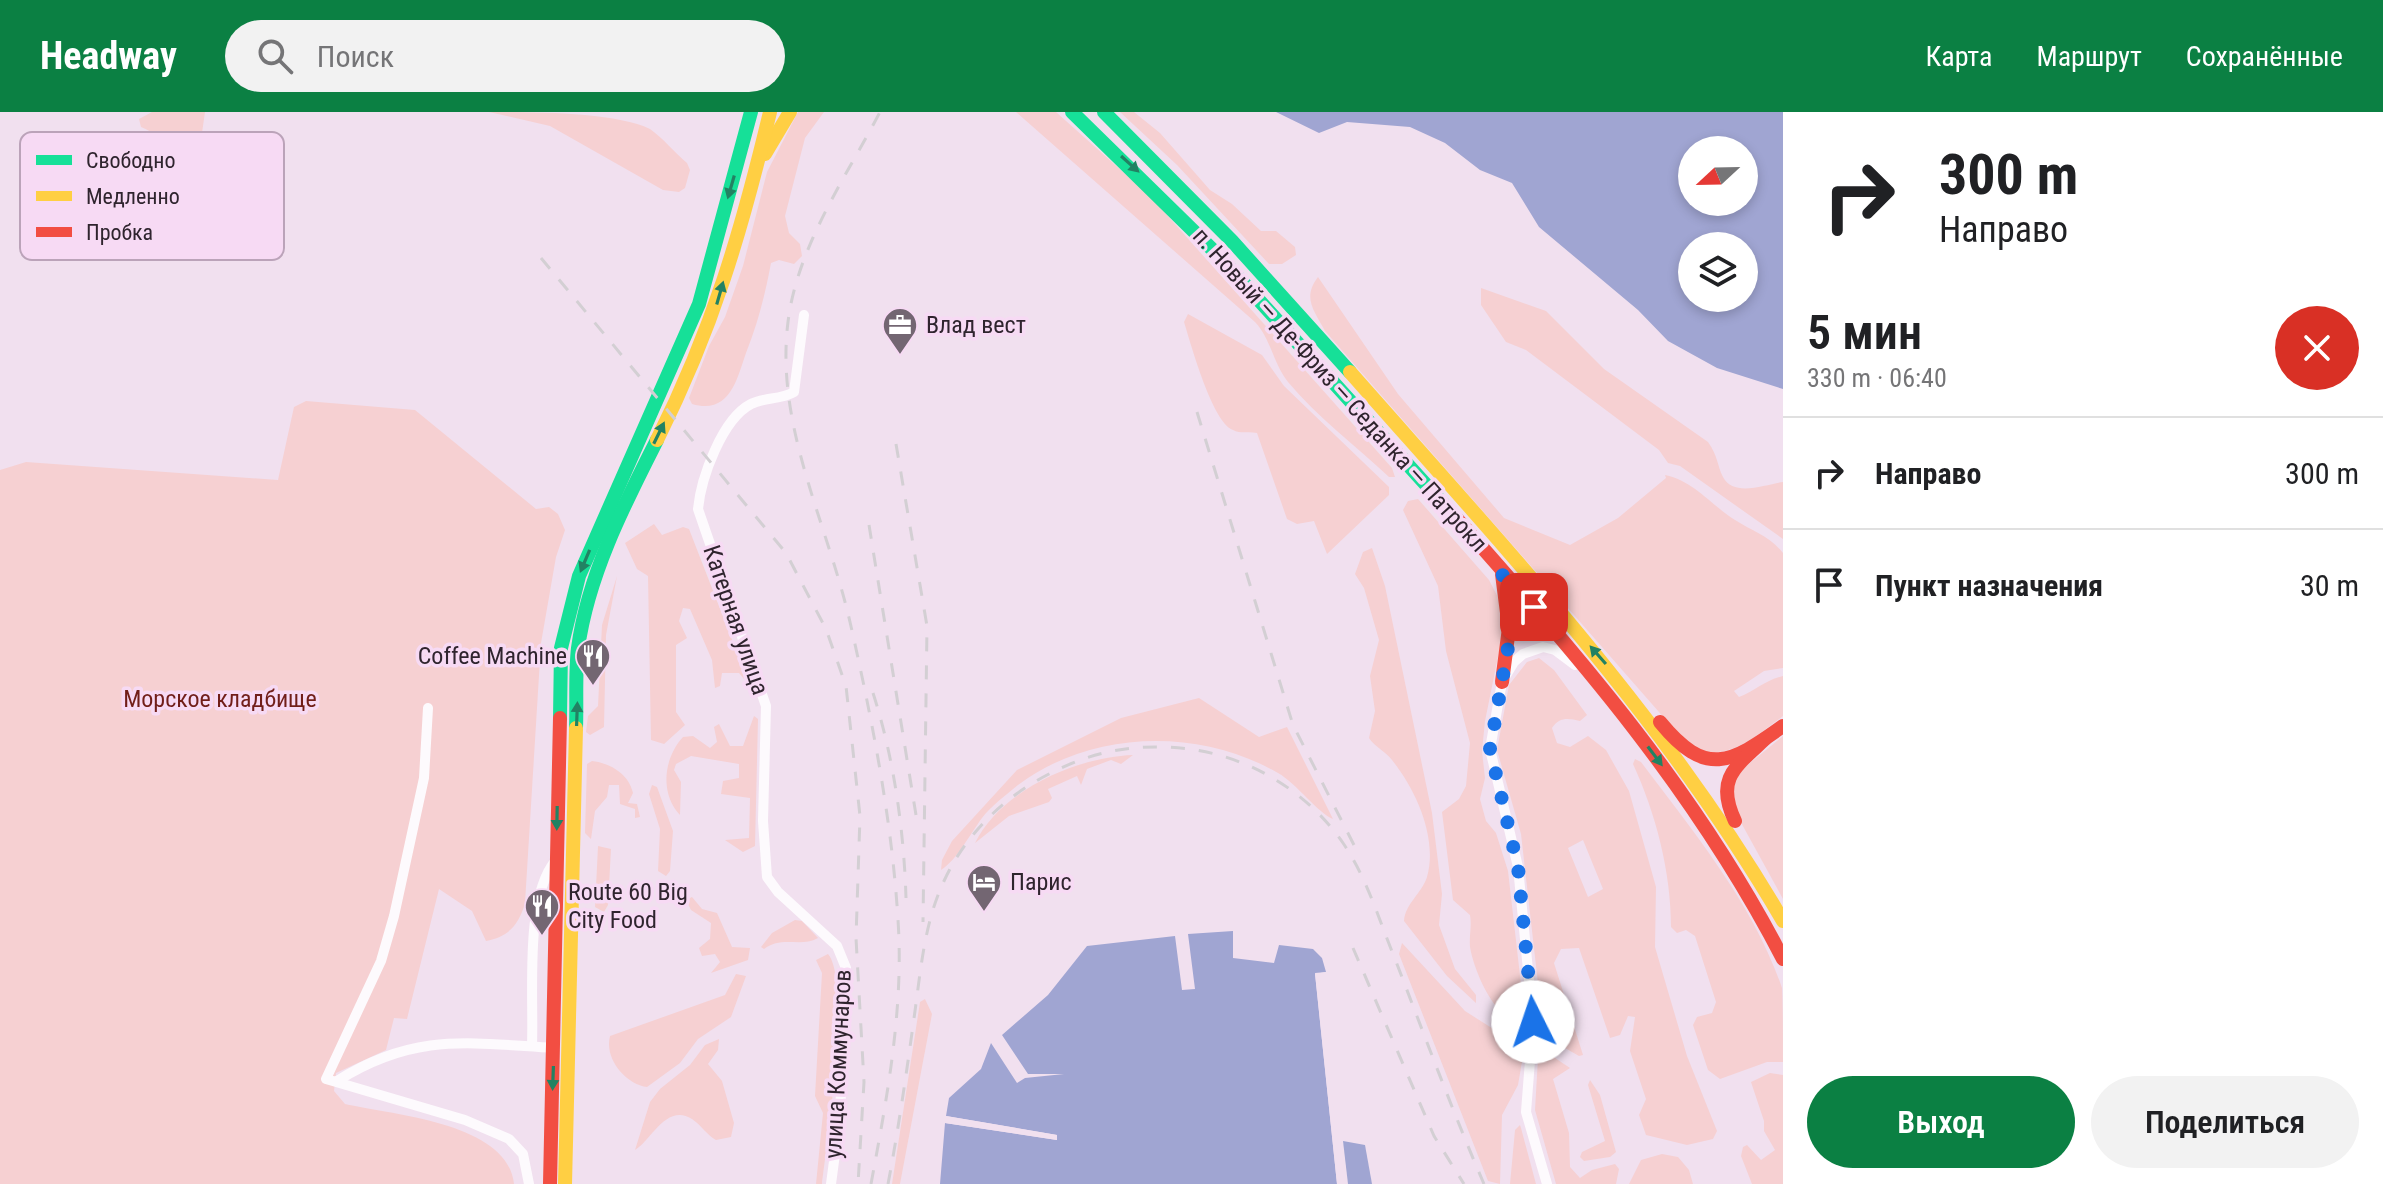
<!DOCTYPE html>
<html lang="ru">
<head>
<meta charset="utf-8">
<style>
	body { margin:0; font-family:"Roboto Condensed",sans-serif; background:#f2f2f2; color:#202124; height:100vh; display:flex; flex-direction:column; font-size:30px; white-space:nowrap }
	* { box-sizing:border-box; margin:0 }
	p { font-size:26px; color:#757577 }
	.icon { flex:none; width:44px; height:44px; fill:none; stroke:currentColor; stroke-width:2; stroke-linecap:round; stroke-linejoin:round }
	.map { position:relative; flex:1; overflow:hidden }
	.sheet { display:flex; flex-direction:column; background:#fff; width:600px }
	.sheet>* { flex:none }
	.top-card { background:#fff; color:#202124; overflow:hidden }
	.needle { width:52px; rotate:248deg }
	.controls { position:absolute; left:1678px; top:24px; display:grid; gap:16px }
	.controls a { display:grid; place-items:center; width:80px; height:80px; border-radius:50%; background:#fff; box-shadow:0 4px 12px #0003; font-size:40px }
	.pin { position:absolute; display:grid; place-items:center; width:68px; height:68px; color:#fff; margin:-34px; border-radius:16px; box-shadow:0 4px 12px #0006 }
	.me { position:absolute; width:88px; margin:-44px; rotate:356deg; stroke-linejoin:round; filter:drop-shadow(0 0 6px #0008) }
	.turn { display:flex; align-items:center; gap:28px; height:168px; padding:0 24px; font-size:36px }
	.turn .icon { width:104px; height:104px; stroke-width:2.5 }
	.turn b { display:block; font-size:56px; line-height:68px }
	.round { display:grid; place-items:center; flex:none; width:84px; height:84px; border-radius:42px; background:#f2f2f2 }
	.head { display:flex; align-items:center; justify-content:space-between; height:136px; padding:0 24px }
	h1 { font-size:48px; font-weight:600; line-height:60px }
	.button { display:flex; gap:16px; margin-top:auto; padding:16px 24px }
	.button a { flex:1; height:92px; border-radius:48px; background:#0b8043; color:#fff; font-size:32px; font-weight:600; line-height:92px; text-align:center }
	.button a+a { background:#f2f2f2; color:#202124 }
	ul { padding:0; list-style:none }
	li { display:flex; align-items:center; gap:24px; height:112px; padding:0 24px; border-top:2px solid #e0e0e0 }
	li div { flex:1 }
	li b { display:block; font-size:30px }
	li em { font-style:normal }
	header { display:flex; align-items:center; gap:48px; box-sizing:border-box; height:112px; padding:0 40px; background:#0b8043; color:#fff }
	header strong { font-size:38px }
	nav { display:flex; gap:44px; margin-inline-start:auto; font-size:28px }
	.search { width:560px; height:72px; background:#f2f2f2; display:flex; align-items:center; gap:20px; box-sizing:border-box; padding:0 28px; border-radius:44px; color:#757577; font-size:30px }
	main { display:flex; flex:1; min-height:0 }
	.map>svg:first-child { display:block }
	.green { fill:#f6d0d2; fill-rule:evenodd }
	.water { fill:#a0a5d2; fill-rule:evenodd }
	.pier { fill:#f1e0ef }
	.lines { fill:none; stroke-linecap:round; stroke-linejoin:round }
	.street { stroke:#fdfafd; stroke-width:10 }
	.fast { stroke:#16e098; stroke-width:14 }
	.slow { stroke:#ffcf43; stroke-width:14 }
	.jam { stroke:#f24e42; stroke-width:14 }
	.rail { stroke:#d3cfd3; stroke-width:3; stroke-dasharray:14 14; stroke-linecap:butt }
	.oneway { fill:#228263 }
	.route { stroke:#1a73e8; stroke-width:14; stroke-dasharray:0 25.2 }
	.labels { text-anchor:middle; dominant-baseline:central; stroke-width:7; stroke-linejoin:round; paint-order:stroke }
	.poi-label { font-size:24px; fill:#2f242e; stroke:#f7daf4; text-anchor:start }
	.street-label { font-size:24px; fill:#2f242e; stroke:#f7daf4 }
	.park-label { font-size:24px; fill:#711e19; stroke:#f7daf4 }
	.key { fill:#f7daf4; stroke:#bba3b9; stroke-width:2 }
	.key-label { font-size:22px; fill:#2f242e }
</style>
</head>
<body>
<header>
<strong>Headway</strong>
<div class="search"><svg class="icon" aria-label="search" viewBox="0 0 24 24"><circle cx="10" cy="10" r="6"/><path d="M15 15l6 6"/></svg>Поиск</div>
<nav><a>Карта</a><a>Маршрут</a><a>Сохранённые</a></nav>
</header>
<main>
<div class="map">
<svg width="1783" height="1072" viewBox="0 0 1783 1072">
	<rect width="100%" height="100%" fill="#f1e0ef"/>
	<g class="green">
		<path d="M152,0h53l-3,21c-17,20 -41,3 -61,-6l-2,-8z"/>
		<path d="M489,0c42,0 127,0 161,17 13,9 25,24 37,34l3,7 -5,18 -6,4 -16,-2 -113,-64z"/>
		<path d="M798,0h26l-19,26 -20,78 4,17 11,11 2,12 -8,8 -15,-4 -8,3c-6,32 -13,60 -25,90 -9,26 -16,62 -54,51l-3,-6 20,-52 16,-29 18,-51 24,-94z"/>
		<path d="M1016,0h40l95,85 241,271 3,9h-6c-33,-31 -72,-60 -101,-95 -15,-19 -17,-43 -33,-60z"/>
		<path d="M1120,0h14l26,21 50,57 22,14 29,27h15l19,16 1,8 -14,9h-13l-92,-99z"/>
		<path d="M1318,165l80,117 106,124 66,27 48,-27 48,-40 -1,-3c29,6 46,30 70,45 17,11 35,16 48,33v115l-19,3 -30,20 5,6c18,-7 24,-16 44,-21v40c-28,21 -61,51 -96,28l-362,-413c-11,-21 -23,-33 -7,-54z"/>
		<path d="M1481,176l65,23 58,58 104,73c10,14 9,23 15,35 11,21 43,7 60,5v57l-103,-73 -12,-3 -9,-13 -133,-100 -20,-8 -25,-37z"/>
		<path d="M1188,202l74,41 22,31 105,101v8l-62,59 -13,-33 -17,3 -10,-5 -30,-86c-8,-2 -17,1 -24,-3 -21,-8 -42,-86 -49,-108z"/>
		<path d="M306,289l109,9 121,99 13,-2 9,7 7,16 -9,27 -15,86 -16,260c-6,22 -17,34 -39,38l-14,-30 -33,-22 -32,130 -13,-1 -8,32 -50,23 -2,18 11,13c49,11 163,19 169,80h-514v-714l26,-8 252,18 16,-73z"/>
		<path d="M1418,387l71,81 13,25 1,27 -18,89 -3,30 3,27 -5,21 6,22 10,12 12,38 17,148 -5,5c-26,-6 -46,-53 -50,-77 -1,-11 2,-21 0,-32l-17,-15 -11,-88 17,-13 7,-13 4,-43 -24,-92 -8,-65 -35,-76 5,-9z"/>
		<path d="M654,412l8,11 21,-8 6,2 61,157 -11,-13h-17l-2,13 -5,2 -3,-28 -22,-51 -7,-1 -4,13 8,17 -11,7v67l9,13 -21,19 -13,-4 -3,-164 -11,-7 -12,-26z"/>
		<path d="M1372,436l13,38 47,227 10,81 -3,31 16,44 21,26v8l-29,-27 -43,-55c1,-17 18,-28 23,-44 11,-39 -11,-87 -35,-117 -7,-9 -17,-13 -23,-22l6,-27 -5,-35 9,-36 -15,-52 -9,-14 8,-22z"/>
		<path d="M617,464l-11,59 -2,92 -14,8 -4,-3 2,-16 10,-10 4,-81z"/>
		<path d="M1539,546l15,12 33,45 -7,6c-12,-3 -21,-4 -28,7l5,15 13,4 18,-11 18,14 23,41 27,96 -1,60 32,109 30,75 -4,8 -26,6 -41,-10 -7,-20 7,-16 -16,-48 5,-34 -7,-1 -8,19 -10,3 -31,-90 -18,1 -7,14 29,92 -4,1 -35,-20 -23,-202 -24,-84 12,-65 18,-23zM1583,728l20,49 -15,8 -20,-49z"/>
		<path d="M1199,586l60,39 28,-10 46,92c-14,-5 -37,-36 -55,-46 -79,-46 -187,-43 -260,12 -12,10 -27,21 -36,33 -12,16 -25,42 -41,52l1,-10 10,-19 65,-71 104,-52z"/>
		<path d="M754,604l4,3 -3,127 -12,6 -18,-12 24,-2 1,-40 -29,-4 2,-13 16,-3v-14l-48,-8 -15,8 -2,6 7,12 -1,33c-20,-21 -17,-56 3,-78l10,-1 17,12 7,-6 -3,-15 5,-3 11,22h13z"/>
		<path d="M1783,624v163l-50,-91 -3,-23 9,-13z"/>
		<path d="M1133,643l-12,9 -10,-4 -24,9 -6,16 -4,-9 -29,13 4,9 -3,4 -40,14 -34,27c26,-53 102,-86 158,-88z"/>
		<path d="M1635,647l6,3c52,69 113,143 141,226 1,20 1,52 1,74h-16l-47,17 -12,-9 -15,-45 4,-8 15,-4 4,-11 -21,-66 -9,-6 -9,3 -6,-6c0,-55 -15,-113 -38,-163z"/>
		<path d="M592,649c18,2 37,13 41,32l-5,10 9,1 3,13 -5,1v-9l-15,-5 -1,-19h-10l-2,12 -12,14 -4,28 -6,-6 2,-69z"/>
		<path d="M652,673l5,2 16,44 -3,40 -4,5 -8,-5 2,-42 -11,-35z"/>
		<path d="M598,734l13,3 -3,56 -4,7 -9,-5z"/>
		<path d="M692,785l10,12 15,4 15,34 18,1 -2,12 -37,13 9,-11 -5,-8 -13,2 -3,-8 11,-9 1,-16 -20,-13 -5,-10z"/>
		<path d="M795,808l7,1 16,17c-18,10 -36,-3 -54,11l-3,-2 11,-14z"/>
		<path d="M1402,831l63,68 55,35 3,10 -5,29 -16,30 -2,69 -12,-3 -89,-227z"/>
		<path d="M828,842c23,27 -1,189 -6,230h-6l7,-71 -8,-17 7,-123 -6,-13z"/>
		<path d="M736,862l10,2 -15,41 -33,22 -18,24 -33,24c-21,-3 -43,-28 -37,-51l115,-41z"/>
		<path d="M925,887l7,15 -32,170h-8l28,-182z"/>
		<path d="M719,927l-1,11 -10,14 14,17 12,42 -3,14 -15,3c-9,-5 -15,-15 -24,-21 -26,-16 -41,22 -57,31l15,-48 10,-13 30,-24 15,-20z"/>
		<path d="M1546,940l24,16 -17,11 16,54 1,34 10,11 12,-8 23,-6 4,5 -3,15h-60l-21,-74 3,-52z"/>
		<path d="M1770,961l13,2v109h-31l-11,-28 2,-9 4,-2 14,15 14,-10 -11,-19v-10l-13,-39z"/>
		<path d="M1590,968l10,15 16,57 -6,5 -26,4 -4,-4 2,-5 23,-11 -17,-56z"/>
		<path d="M1520,1013l1,3 15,56h-26l5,-54z"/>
		<path d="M1662,1042l16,3 11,13 4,14h-64l12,-24z"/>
	</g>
	<g class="water">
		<path d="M1276,0h507v277l-66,-21 -49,-27 -30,-31 -99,-83 -27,-44 -32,-13 -35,-27 -35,-16 -63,-5 -28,11zM1692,38h52v52h-52zM1692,134h52v52h-52z"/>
		<path d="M1233,819v27l41,5 5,-18 34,4 9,9 4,14 -11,2 22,210h-397l5,-61 112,17v-5l-111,-19 3,-18 32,-29 10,-26 26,40 8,-5 39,-4h-36l-26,-39 46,-40 39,-49 88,-10 7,54 13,-1 -7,-55z"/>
		<path d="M1343,1029l22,4 7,39h-24z"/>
	</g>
	<g class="pier">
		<path d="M1326,860v4l-6,1 21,207h-4l-22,-211z"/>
		<path d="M946,1004l111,19v5l-112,-17z"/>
	</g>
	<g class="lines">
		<g class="street">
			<path d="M804,203l-10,77c-13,8 -30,5 -43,12 -29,15 -50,74 -53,105l68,197 -3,115 4,56 11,15 59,54 9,22 -6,148 -9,68"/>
			<path d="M428,596l-4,70 -30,138 -13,45 -55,118 139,41 44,19 14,15 6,30"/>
			<path d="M532,933c2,-49 -8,-148 24,-185"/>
			<path d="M337,969c78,-49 131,-38 217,-33"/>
			<path d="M1547,1072l-21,-72 7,-90 -15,-155 -28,-118 12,-67 12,-20 9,-8 20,-7 12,3 20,15"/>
		</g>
		<g class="fast">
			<path d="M1072,0l147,144 238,263"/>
			<path d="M1104,0l128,129 118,131"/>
			<path d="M560,606l1,-70 18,-72 120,-272 52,-192"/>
			<path d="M576,616c1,-26 -1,-54 2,-80 10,-73 46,-143 79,-208"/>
		</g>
		<g class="slow">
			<path d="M765,42l25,-42"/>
			<path d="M1350,260c155,176 315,346 433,549"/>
			<path d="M657,328c56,-112 84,-207 113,-328"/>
			<path d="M565,1072l11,-456"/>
		</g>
		<g class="jam">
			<path d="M1457,407c123,138 241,275 326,440"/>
			<path d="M1502,462l7,54 -7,54"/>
			<path d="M1660,610c46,56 70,42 123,4"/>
			<path d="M1735,709c-20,-42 0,-54 30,-82"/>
			<path d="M550,1072l10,-466"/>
		</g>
		<g class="rail">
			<path d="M541,146l245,295 40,76 20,57 14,130 -4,122 8,144 -6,102"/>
			<path d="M1197,300l96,313 63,124"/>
			<path d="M896,332l31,182 -4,296"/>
			<path d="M869,413l47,290"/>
			<path d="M873,581c21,65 31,138 33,205"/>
			<path d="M1353,836l81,188 30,48"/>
			<path d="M871,1072c16,-86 33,-176 27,-264 -6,-100 -26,-201 -48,-298 -23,-100 -75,-196 -62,-300 9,-75 58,-145 92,-210"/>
			<path d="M888,1072c11,-58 19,-115 27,-173 6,-44 10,-90 29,-130 21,-46 59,-83 103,-106 38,-20 73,-29 116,-28 71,1 139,37 180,96 24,35 36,77 52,116 29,75 57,151 89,225"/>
		</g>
	</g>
	<defs><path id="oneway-solid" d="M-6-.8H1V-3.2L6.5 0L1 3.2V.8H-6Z" transform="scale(2)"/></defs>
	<g class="oneway">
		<use href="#oneway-solid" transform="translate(1130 52) rotate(42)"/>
		<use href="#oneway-solid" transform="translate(731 75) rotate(106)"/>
		<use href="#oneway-solid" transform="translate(720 181) rotate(-74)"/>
		<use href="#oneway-solid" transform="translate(659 321) rotate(-64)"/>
		<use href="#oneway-solid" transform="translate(585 449) rotate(113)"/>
		<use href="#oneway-solid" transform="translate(1598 543) rotate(-131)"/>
		<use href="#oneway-solid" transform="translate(577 602) rotate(-88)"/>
		<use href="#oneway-solid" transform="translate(1655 644) rotate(53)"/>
		<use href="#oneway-solid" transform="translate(557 706) rotate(91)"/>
		<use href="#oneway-solid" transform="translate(553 966) rotate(92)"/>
	</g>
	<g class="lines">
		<path class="route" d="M1533,910l-15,-155 -28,-118 21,-118 -1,-28 -9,-34 33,38"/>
	</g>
	<defs>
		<g id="office-pin" transform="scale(1.8)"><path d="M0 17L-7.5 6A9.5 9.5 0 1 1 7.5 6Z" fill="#736672" stroke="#f7daf4"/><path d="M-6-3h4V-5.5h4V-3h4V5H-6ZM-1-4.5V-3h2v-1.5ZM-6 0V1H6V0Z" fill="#fff"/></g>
		<g id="restaurant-pin" transform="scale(1.8)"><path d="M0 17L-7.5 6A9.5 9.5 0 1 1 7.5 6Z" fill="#736672" stroke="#f7daf4"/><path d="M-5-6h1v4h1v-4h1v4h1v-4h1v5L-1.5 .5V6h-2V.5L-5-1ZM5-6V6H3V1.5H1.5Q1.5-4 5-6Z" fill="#fff"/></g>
		<g id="hotel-pin" transform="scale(1.8)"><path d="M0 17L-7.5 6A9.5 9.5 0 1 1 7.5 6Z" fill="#736672" stroke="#f7daf4"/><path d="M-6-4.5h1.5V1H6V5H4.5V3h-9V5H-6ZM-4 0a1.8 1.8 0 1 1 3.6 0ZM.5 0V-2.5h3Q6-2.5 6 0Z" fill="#fff"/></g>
	</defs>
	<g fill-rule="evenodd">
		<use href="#office-pin" x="900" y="213"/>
		<use href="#restaurant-pin" x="593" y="544"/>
		<use href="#hotel-pin" x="984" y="770"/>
		<use href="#restaurant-pin" x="542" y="794"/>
	</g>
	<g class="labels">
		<g class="poi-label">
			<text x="926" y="213">Влад вест</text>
			<text x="567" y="544" text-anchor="end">Coffee Machine</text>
			<text x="1010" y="770">Парис</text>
			<text x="568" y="780">Route 60 Big<tspan x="568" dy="28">City Food</tspan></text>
		</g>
		<g class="street-label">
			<text transform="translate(1340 278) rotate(48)">п. Новый — Де-Фриз — Седанка — Патрокл</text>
			<text transform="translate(736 508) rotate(71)">Катерная улица</text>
			<text transform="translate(838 952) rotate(-87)">улица Коммунаров</text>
		</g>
		<g class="park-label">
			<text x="220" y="587">Морское кладбище</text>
		</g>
	</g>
	<rect x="20" y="20" width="264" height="128" rx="12" class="key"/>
	<rect x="36" y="43" width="36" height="10" fill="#16e098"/>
	<rect x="36" y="79" width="36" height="10" fill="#ffcf43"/>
	<rect x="36" y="115" width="36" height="10" fill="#f24e42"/>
	<g class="key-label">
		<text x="86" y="56">Свободно</text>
		<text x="86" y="92">Медленно</text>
		<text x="86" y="128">Пробка</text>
	</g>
</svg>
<div class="controls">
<a><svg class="needle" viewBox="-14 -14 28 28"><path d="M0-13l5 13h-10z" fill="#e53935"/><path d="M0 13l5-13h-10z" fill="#757577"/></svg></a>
<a><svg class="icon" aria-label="layers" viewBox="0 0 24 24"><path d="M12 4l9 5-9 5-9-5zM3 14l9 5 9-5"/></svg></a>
</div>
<div class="pin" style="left:1534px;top:495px;background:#d93025"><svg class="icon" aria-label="arrive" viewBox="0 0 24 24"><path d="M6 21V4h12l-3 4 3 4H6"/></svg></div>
<svg class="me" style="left:1533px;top:910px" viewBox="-20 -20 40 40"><circle r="19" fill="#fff"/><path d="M0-13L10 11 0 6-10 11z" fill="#1a73e8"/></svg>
</div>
<section class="sheet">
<div class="top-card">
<div class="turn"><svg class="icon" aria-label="right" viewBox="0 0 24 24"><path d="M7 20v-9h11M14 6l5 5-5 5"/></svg><div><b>300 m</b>Направо</div></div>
</div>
<div class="head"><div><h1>5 мин</h1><p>330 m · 06:40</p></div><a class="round" style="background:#d93025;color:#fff"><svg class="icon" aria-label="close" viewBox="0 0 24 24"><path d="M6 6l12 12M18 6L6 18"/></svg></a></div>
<ul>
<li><svg class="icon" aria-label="right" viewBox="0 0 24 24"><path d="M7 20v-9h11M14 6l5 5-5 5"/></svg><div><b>Направо</b></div><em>300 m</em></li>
<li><svg class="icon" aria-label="arrive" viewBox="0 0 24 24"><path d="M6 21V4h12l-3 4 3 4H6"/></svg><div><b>Пункт назначения</b></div><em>30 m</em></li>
</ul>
<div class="button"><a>Выход</a><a>Поделиться</a></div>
</section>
</main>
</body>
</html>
